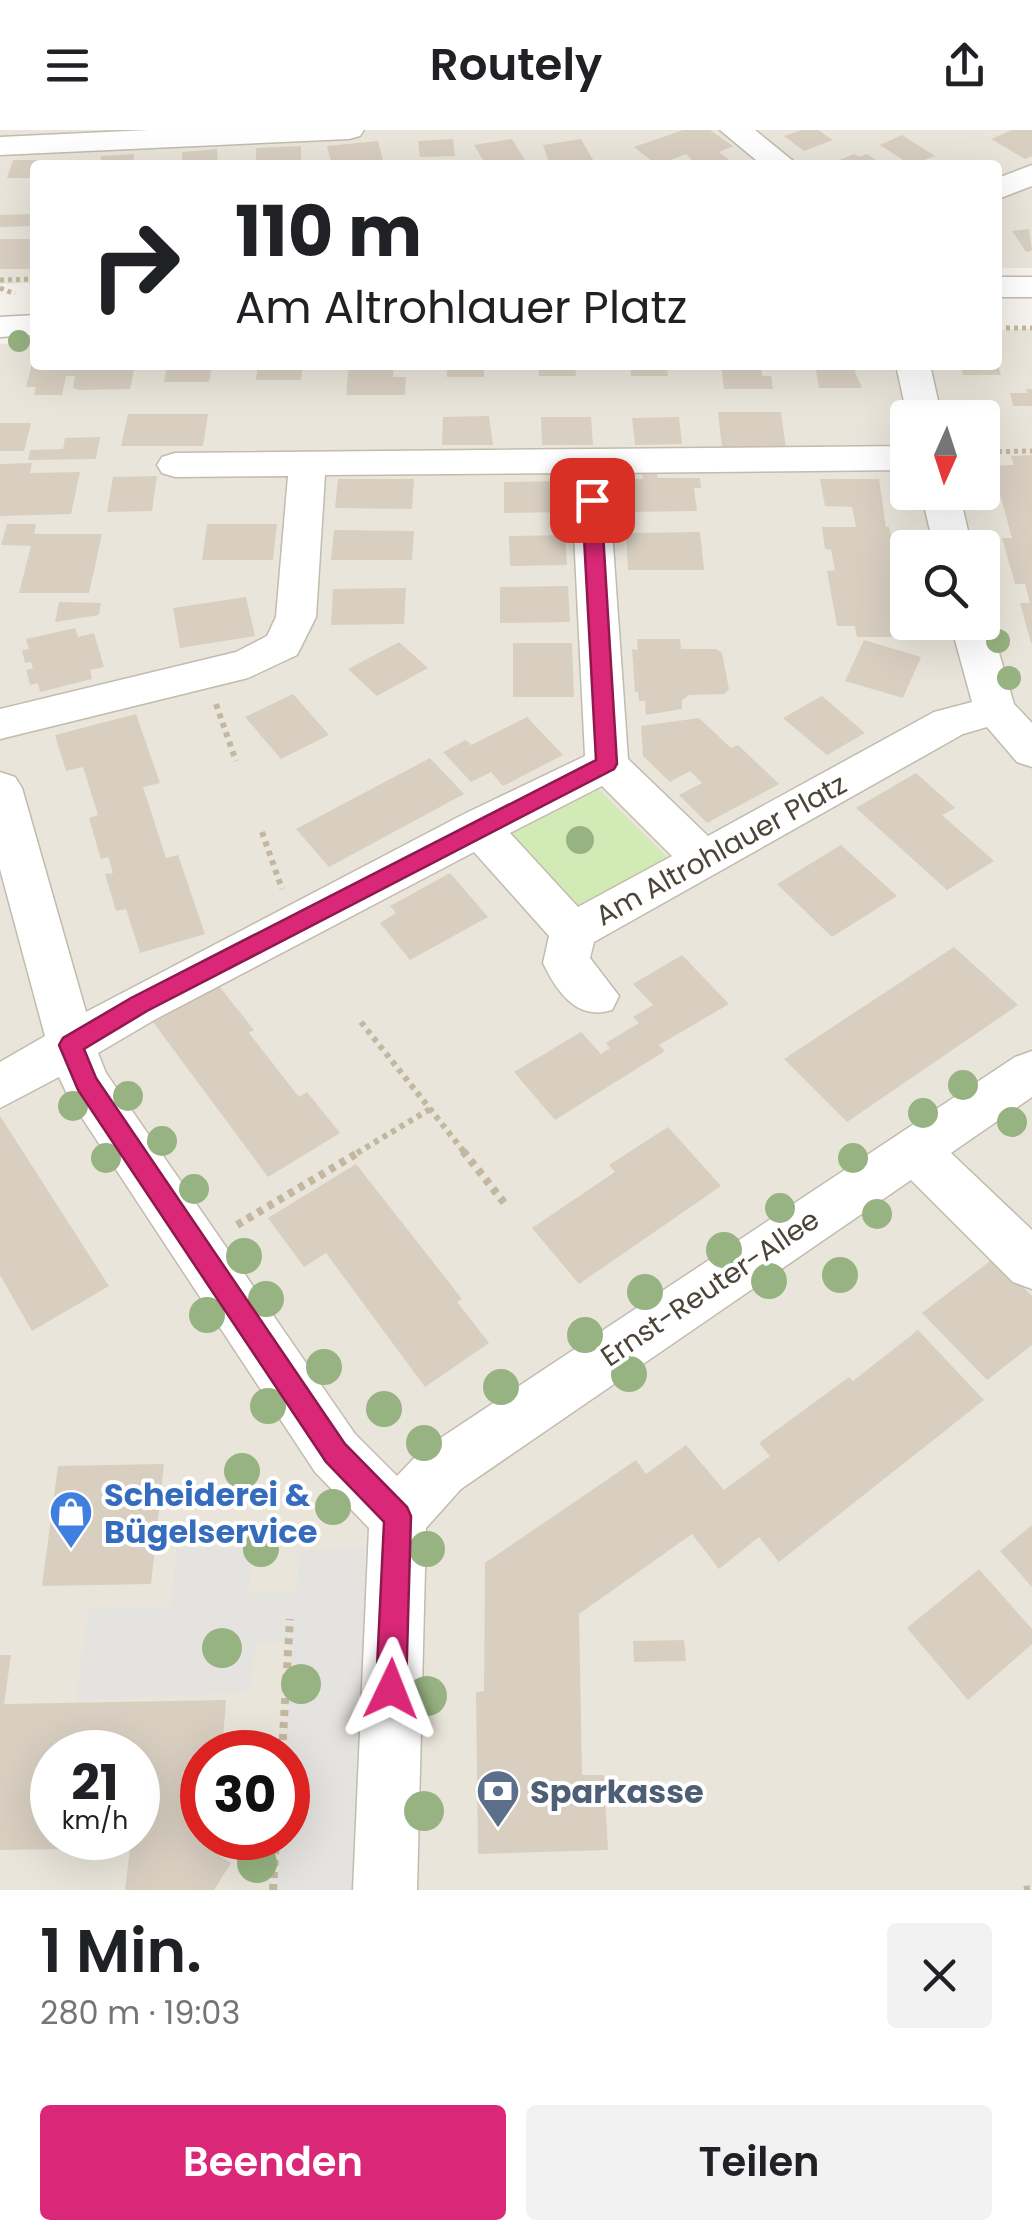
<!DOCTYPE html>
<html lang="de">
<head>
<meta charset="utf-8">
<style>
	body { margin:0; font-family:Poppins,sans-serif; background:#f2f2f2; color:#202124; height:100vh; display:flex; flex-direction:column; font-size:38px; white-space:nowrap }
	* { box-sizing:border-box; margin:0 }
	p { font-size:32px; color:#757577 }
	.icon { flex:none; width:55px; height:55px; fill:none; stroke:currentColor; stroke-width:2; stroke-linecap:round; stroke-linejoin:round }
	.map { position:relative; height:1760px; overflow:hidden }
	.sheet { display:flex; flex-direction:column; background:#fff; flex:1 }
	.sheet>* { flex:none }
	.hud { position:absolute; left:30px; top:30px; width:972px; height:210px; border-radius:10px; box-shadow:0 10px 40px #0002; background:#fff; color:#202124; overflow:hidden }
	.needle { width:65px; rotate:183deg }
	.fabs { position:absolute; left:890px; top:270px; display:grid; gap:20px }
	.fabs a { display:grid; place-items:center; width:110px; height:110px; border-radius:10px; background:#fff; box-shadow:0 10px 40px #0002; font-size:50px }
	.speed { position:absolute; left:30px; top:1600px; display:flex; gap:20px; font-size:50px; font-weight:700; text-align:center }
	.speed>* { display:grid; place-content:center; width:130px; height:130px; border-radius:50%; background:#fff; box-shadow:0 10px 40px #0002; line-height:1 }
	.speed small { font-size:25px; font-weight:400 }
	.speed .limit { border:15px solid #d22; background:#fff; color:#111 }
	.pin { position:absolute; display:grid; place-items:center; width:85px; height:85px; color:#fff; margin:-42px; border-radius:20px; box-shadow:0 5px 15px #0006 }
	.me { position:absolute; width:110px; margin:-55px; rotate:2deg; stroke-linejoin:round; filter:drop-shadow(0 0 8px #0008) }
	.turn { display:flex; align-items:center; gap:35px; height:210px; padding:0 40px; font-size:45px }
	.turn .icon { width:130px; height:130px; stroke-width:2.5 }
	.turn b { display:block; font-size:70px; line-height:85px }
	.round { display:grid; place-items:center; flex:none; width:105px; height:105px; border-radius:10px; background:#f2f2f2 }
	.headline { display:flex; align-items:center; justify-content:space-between; height:170px; padding:0 40px }
	h1 { font-size:60px; font-weight:600; line-height:75px }
	.primary-button { display:flex; gap:20px; margin-top:auto; padding:20px 40px }
	.primary-button a { flex:1; height:115px; border-radius:10px; background:#db2777; color:#fff; font-size:40px; font-weight:600; line-height:115px; text-align:center }
	.primary-button a+a { background:#f2f2f2; color:#202124 }
	header { display:flex; justify-content:space-between; align-items:center; height:130px; padding:0 40px; background:#fff; font-size:45px; font-weight:600 }
	.map>svg:first-child { display:block }
	.residential { fill:#eae5da; fill-rule:evenodd }
	.green { fill:#d2eab5 }
	.parking { fill:#e5e3e0 }
	.building { fill:#d8cfc1; fill-rule:evenodd }
	.lines { fill:none; stroke-linecap:round; stroke-linejoin:round }
	.minor-casing { stroke:#c2bbae; stroke-width:3 }
	.path-far2 { stroke:#c4b79f; stroke-width:5; stroke-dasharray:4 4; stroke-linecap:butt }
	.path-far1 { stroke:#c4b79f; stroke-width:6; stroke-dasharray:5 5; stroke-linecap:butt }
	.path { stroke:#c4b79f; stroke-width:8; stroke-dasharray:6 6; stroke-linecap:butt }
	.minor { fill:#fff; fill-rule:evenodd }
	.tree { fill:#97b381 }
	.route { fill:#db2777; stroke:#8e194d; stroke-width:2.5 }
	.labels { text-anchor:middle; dominant-baseline:central; stroke-width:8; stroke-linejoin:round; paint-order:stroke }
	.street-label { font-size:28px; fill:#4b4439; stroke:#fff }
	.near-shop-label { font-size:32px; font-weight:bold; fill:#366cbe; stroke:#fff; text-anchor:start }
	.near-service-label { font-size:32px; font-weight:bold; fill:#4e5e75; stroke:#fff; text-anchor:start }
</style>
</head>
<body>
<header><svg class="icon" aria-label="menu" viewBox="0 0 24 24"><path d="M4 6h16M4 12h16M4 18h16"/></svg>Routely<svg class="icon" aria-label="share" viewBox="0 0 24 24"><path d="M12 15V3M7 8l5-5 5 5M5 13v7h14v-7"/></svg></header>
<div class="map">
<svg width="1032" height="1760" viewBox="0 0 1032 1760">
	<rect width="100%" height="100%" fill="#f6f3ec"/>
	<g class="residential">
		<path d="M0,0h1032v138h-34v-103h-963v118l-35,1z"/>
		<path d="M1032,199v1561h-1032v-1546l35,-1v22h963v-35zM908,288h74v74h-74zM908,418h74v74h-74zM52,1622h86v86h-86zM202,1622h86v86h-86z"/>
	</g>
	<path class="green" d="M598,659l71,70 -94,57 -71,-80z"/>
	<path class="parking" d="M252,1416l-3,48 48,-2 2,-42 68,-1 -3,41h13l-12,300h-88l3,-52h8l-2,-86 7,-111 -37,3 -5,48 -175,9 12,-92 84,-3 4,-59z"/>
	<g class="building">
		<path d="M683,0h27l23,16 -14,6 17,13h-40l-10,-11 -29,11 -23,-18z"/>
		<path d="M801,0h17l15,10 -29,11 -20,-15z"/>
		<path d="M1012,0h20v26l-7,3 -34,-20z"/>
		<path d="M902,5l33,21 -24,9 -31,-20z"/>
		<path d="M453,9l2,17 -35,1 -2,-16z"/>
		<path d="M512,9l16,26h-42l-12,-20z"/>
		<path d="M581,9l15,26h-46l-7,-20z"/>
		<path d="M378,11l6,24h-52l-5,-19z"/>
		<path d="M301,16v19h-45v-17z"/>
		<path d="M217,19l1,16h-36v-13z"/>
		<path d="M134,24l-1,11h-33l1,-9z"/>
		<path d="M854,24l5,3 8,-3 12,8 -51,3z"/>
		<path d="M13,30h31l-2,5h-7v13h-28z"/>
		<path d="M35,84v12l-35,1v-12z"/>
		<path d="M1029,99l3,22 -6,1 -14,-21z"/>
		<path d="M0,109h35l-3,30h-32z"/>
		<path d="M34,225l1,10h100l-5,24 -51,1 -6,-2 2,-12h-9l-4,19h-28l2,-8h-10z"/>
		<path d="M167,235h45l-3,17h-45z"/>
		<path d="M258,235h45l-2,15h-45z"/>
		<path d="M349,235h45l-1,12h13l-1,18h-59z"/>
		<rect x="447" y="235" width="37" height="12"/>
		<path d="M538,235h37l1,11h-37z"/>
		<path d="M630,235h37l1,11h-37z"/>
		<path d="M721,235h40l1,11h9l2,13h-49z"/>
		<path d="M815,235h37l10,23h-43z"/>
		<path d="M960,235h38l3,10h-38z"/>
		<path d="M1026,259h6v17h-19l-3,-13h17z"/>
		<path d="M718,282h63l5,36h-64z"/>
		<path d="M128,284h80l-5,32h-82z"/>
		<path d="M489,286l4,29h-51l1,-28z"/>
		<path d="M541,287h50l2,28h-51z"/>
		<path d="M679,287l3,27 -47,1 -3,-27z"/>
		<path d="M0,293h31l-7,28h-24z"/>
		<path d="M100,307l-4,22 -68,1 2,-10 33,-1 2,-11z"/>
		<path d="M1032,325v188h-1l-11,-40h10l-5,-19h-10l-13,-46h10l-13,-47h-17v-11h4l-3,-14 31,-1 -3,-9z"/>
		<path d="M32,333l-2,10 50,-1 -9,42 -71,2v-52z"/>
		<path d="M642,344h15l1,4h42l1,10h-7l3,23 -70,1 -3,-33h19z"/>
		<path d="M157,346l-5,35 -45,1 6,-35z"/>
		<path d="M338,349h76l-2,30 -77,-1z"/>
		<path d="M820,349h59l7,48h3l19,88v10h-5l2,12h-48l-2,-11h-18l-10,-55 8,-1 -4,-20 -6,-1 -3,-22h34l-4,-20 -27,-1z"/>
		<path d="M563,351l1,31 -60,1v-31z"/>
		<path d="M7,394h29l-2,10h68l-13,59h-70l12,-47 -30,-1z"/>
		<path d="M207,394h70l-4,36h-71z"/>
		<path d="M334,400l80,1 -2,29h-81z"/>
		<path d="M700,402l4,38h-76l-2,-37z"/>
		<path d="M565,405l2,30 -57,1 -1,-30z"/>
		<path d="M568,456l2,36 -70,1v-36z"/>
		<path d="M406,458l-2,36 -73,1 2,-36z"/>
		<path d="M246,467l9,39 -75,12 -7,-40z"/>
		<path d="M59,472l42,1 -2,12 -44,7z"/>
		<path d="M75,498l3,9 16,-4 10,34 -14,3 2,9 -52,13 -2,-9 -8,2 -4,-15 7,-2 -2,-6 -6,1 -3,-13 7,-1 -3,-10z"/>
		<path d="M637,509h43l1,10h35l6,4 7,36 -5,5 -35,1 -7,5v9l-36,6 -1,-14h-6l-1,-9h-3l-3,-43 6,1z"/>
		<path d="M864,510l57,17 -18,41 -58,-17z"/>
		<path d="M399,512l29,26 -51,28 -29,-27z"/>
		<path d="M513,513h59l2,54h-61z"/>
		<path d="M293,564l36,41 -48,24 -36,-42z"/>
		<path d="M822,566l43,37 -38,22 -44,-37z"/>
		<path d="M136,584l24,69 -17,4 23,71 12,-3 27,79 -65,19 -14,-44 -10,2 -11,-37 8,-1 -5,-16 -7,2 -12,-41 9,-3 -15,-48 -17,4 -11,-36z"/>
		<path d="M527,587l36,38 -60,31 -12,-14 -20,10 -28,-30 23,-12 5,5z"/>
		<path d="M699,588l32,30 7,-3 41,39 -72,39 -28,-28 23,-12 -12,-12 -20,11 -27,-26 -2,-30z"/>
		<path d="M430,628l34,36 -135,73 -33,-38z"/>
		<path d="M916,643l39,35 -13,7 52,46 -47,29 -91,-82z"/>
		<path d="M841,715l56,51 -65,41 -55,-53z"/>
		<path d="M450,743l38,44 -78,43 -30,-37 16,-10 -6,-7z"/>
		<path d="M954,817l64,58 -171,117 -63,-63z"/>
		<path d="M682,825l47,49 -70,41 6,6 -110,69 -41,-48 67,-40 20,22 9,-6 -4,-5 33,-20 -6,-6 20,-12 -20,-21z"/>
		<path d="M219,856l35,44 -5,3 50,64 8,-5 33,41 -72,44 -115,-155z"/>
		<path d="M0,986l109,170 -77,45 -32,-56z"/>
		<path d="M668,997l53,59 -142,98 -47,-56 83,-56 -6,-7z"/>
		<path d="M356,1034l106,135 -5,3 32,41 -64,44 -99,-134 -22,14 -36,-49z"/>
		<path d="M994,1128l38,38v49l-45,35 -65,-67z"/>
		<path d="M918,1200l66,70 -205,162 -20,-25 -40,32 -27,-35 -113,80 3,161h22l4,75 -130,4 -2,-162 8,-1 1,-128 151,-103 10,14 40,-29 38,45 46,-34 -11,-13 90,-66 4,4z"/>
		<path d="M164,1334l-13,120 -109,2 16,-120z"/>
		<path d="M1032,1395v62l-32,-36z"/>
		<path d="M979,1439l53,60v15l-64,56 -61,-72z"/>
		<path d="M684,1510l2,21 -52,1 -1,-21z"/>
		<path d="M0,1525h11l-7,49 222,-4 -4,52h-20v86h14l-2,14 17,11 -17,27h-89l5,-42 -130,2zM52,1622h86v86h-86z"/>
	</g>
	<g class="lines">
		<g class="minor-casing">
			<g id="minor">
				<path d="M149,0h215l-4,6 -11,3 -349,16v-18z"/>
				<path d="M720,0h35l43,35h-36z"/>
				<path d="M1032,35v21l-34,13v-21z"/>
				<rect x="998" y="147" width="34" height="20"/>
				<path d="M35,185v20l-35,2v-20z"/>
				<path d="M896,235h34l12,53 -34,2z"/>
				<path d="M908,316v24l-300,3 20,286 80,77 226,-124 38,-10 -22,-80h32v-10l8,10 24,82 18,19v44l-15,-5 -30,-35 -24,7 -369,208 -4,16 29,38 -7,14c-35,11 -55,-18 -69,-47l6,-27 -75,-84 -318,167 -58,34 8,20 249,361 42,42 24,-25 594,-394 17,-6v46l-81,56 81,77v59l-19,-7 -102,-102 -450,309 -35,39 -9,362h-64l16,-362 -54,-56 -246,-374 -10,-21 -59,31v-46l45,-26 -45,-167v-97l15,5 7,11 64,224 376,-197 123,-59 -14,-283 -246,2 -9,142 -19,38 -49,23 -248,61v-30l236,-57 31,-16 9,-19 12,-141 -113,1 -13,-4 -5,-8 5,-8 13,-4zM602,656l70,70 -94,51 -68,-74z"/>
				<path d="M921,362h38l13,56h-38z"/>
			</g>
		</g>
		<g class="path-far2">
			<path d="M0,150l35,-1"/>
			<path d="M0,158l15,6"/>
			<path d="M998,198h34"/>
			<path d="M982,322l50,-1"/>
		</g>
		<g class="path-far1">
			<path d="M216,574l20,57"/>
			<path d="M262,702l20,57"/>
			<path d="M361,892l104,131"/>
			<path d="M357,1023l73,-44"/>
		</g>
		<g class="path">
			<path d="M463,1021l43,54"/>
			<path d="M237,1095l124,-74"/>
			<path d="M282,1622l8,-133"/>
			<path d="M273,1760l3,-52"/>
			<path d="M1024,1760l8,-1"/>
		</g>
		<use href="#minor" class="minor"/>
	</g>
	<g class="tree">
		<circle cx="19" cy="211" r="11"/>
		<circle cx="998" cy="511" r="12"/>
		<circle cx="1009" cy="548" r="12"/>
		<circle cx="580" cy="710" r="14"/>
		<circle cx="963" cy="955" r="15"/>
		<circle cx="128" cy="966" r="15"/>
		<circle cx="73" cy="976" r="15"/>
		<circle cx="923" cy="983" r="15"/>
		<circle cx="1012" cy="992" r="15"/>
		<circle cx="162" cy="1011" r="15"/>
		<circle cx="106" cy="1028" r="15"/>
		<circle cx="853" cy="1028" r="15"/>
		<circle cx="194" cy="1059" r="15"/>
		<circle cx="780" cy="1078" r="15"/>
		<circle cx="877" cy="1084" r="15"/>
		<circle cx="724" cy="1120" r="18"/>
		<circle cx="244" cy="1126" r="18"/>
		<circle cx="840" cy="1145" r="18"/>
		<circle cx="769" cy="1151" r="18"/>
		<circle cx="645" cy="1162" r="18"/>
		<circle cx="266" cy="1169" r="18"/>
		<circle cx="207" cy="1185" r="18"/>
		<circle cx="585" cy="1205" r="18"/>
		<circle cx="324" cy="1237" r="18"/>
		<circle cx="629" cy="1244" r="18"/>
		<circle cx="501" cy="1257" r="18"/>
		<circle cx="268" cy="1276" r="18"/>
		<circle cx="384" cy="1279" r="18"/>
		<circle cx="424" cy="1313" r="18"/>
		<circle cx="242" cy="1341" r="18"/>
		<circle cx="333" cy="1377" r="18"/>
		<circle cx="261" cy="1419" r="18"/>
		<circle cx="427" cy="1419" r="18"/>
		<circle cx="222" cy="1518" r="20"/>
		<circle cx="301" cy="1554" r="20"/>
		<circle cx="427" cy="1566" r="20"/>
		<circle cx="424" cy="1681" r="20"/>
		<circle cx="257" cy="1733" r="20"/>
	</g>
	<path class="route" d="M592,364l9,6 16,264 -3,5 -467,242 -63,38 12,29 249,366 62,63 4,9 -5,173 -5,10 -10,5 -10,-5 -5,-10 8,-167 -58,-60 -248,-372 -19,-45 4,-7 68,-40 465,-238 -14,-260z"/>
	<defs>
		<g id="shop-pin" transform="scale(2.25)"><path d="M0 17L-7.5 6A9.5 9.5 0 1 1 7.5 6Z" fill="#3f7fe0" stroke="#fff"/><path d="M-5-2.5h2.3a2.7 3.5 0 0 1 5.4 0H5L5.5 6h-11ZM-1.5-2.5h3a1.5 2.3 0 0 0-3 0Z" fill="#fff"/></g>
		<g id="bank-pin" transform="scale(2.25)"><path d="M0 17L-7.5 6A9.5 9.5 0 1 1 7.5 6Z" fill="#5c6f8a" stroke="#fff"/><path d="M-6-4H6V4H-6ZM0-2.3a2.3 2.3 0 1 0 0 4.6a2.3 2.3 0 1 0 0-4.6Z" fill="#fff"/></g>
	</defs>
	<g fill-rule="evenodd">
		<use href="#shop-pin" x="71" y="1382"/>
		<use href="#bank-pin" x="498" y="1661"/>
	</g>
	<g class="labels">
		<g class="street-label">
			<text transform="translate(721 720) rotate(-29)">Am Altrohlauer Platz</text>
			<text transform="translate(710 1158) rotate(-34)">Ernst-Reuter-Allee</text>
		</g>
		<g class="near-shop-label">
			<text x="104" y="1364">Scheiderei &amp;<tspan x="104" dy="37">Bügelservice</tspan></text>
		</g>
		<g class="near-service-label">
			<text x="530" y="1661">Sparkasse</text>
		</g>
	</g>
</svg>
<div class="fabs">
<a><svg class="needle" viewBox="-14 -14 28 28"><path d="M0-13l5 13h-10z" fill="#e53935"/><path d="M0 13l5-13h-10z" fill="#757577"/></svg></a>
<a><svg class="icon" aria-label="search" viewBox="0 0 24 24"><circle cx="10" cy="10" r="6"/><path d="M15 15l6 6"/></svg></a>
</div>
<div class="speed"><div>21<small>km/h</small></div><div class="limit">30</div></div>
<div class="pin" style="left:592px;top:370px;background:#d93025"><svg class="icon" aria-label="arrive" viewBox="0 0 24 24"><path d="M6 21V4h12l-3 4 3 4H6"/></svg></div>
<svg class="me" style="left:391px;top:1559px" viewBox="-20 -20 40 40"><path d="M0-17L14 15 0 8-14 15z" fill="#db2777" stroke="#fff" stroke-width="4"/></svg>
<div class="hud">
<div class="turn"><svg class="icon" aria-label="right" viewBox="0 0 24 24"><path d="M7 20v-9h11M14 6l5 5-5 5"/></svg><div><b>110 m</b>Am Altrohlauer Platz</div></div>
</div>
</div>
<section class="sheet">
<div class="headline"><div><h1>1 Min.</h1><p>280 m · 19:03</p></div><a class="round"><svg class="icon" aria-label="close" viewBox="0 0 24 24"><path d="M6 6l12 12M18 6L6 18"/></svg></a></div>
<div class="primary-button"><a>Beenden</a><a>Teilen</a></div>
</section>
</body>
</html>
